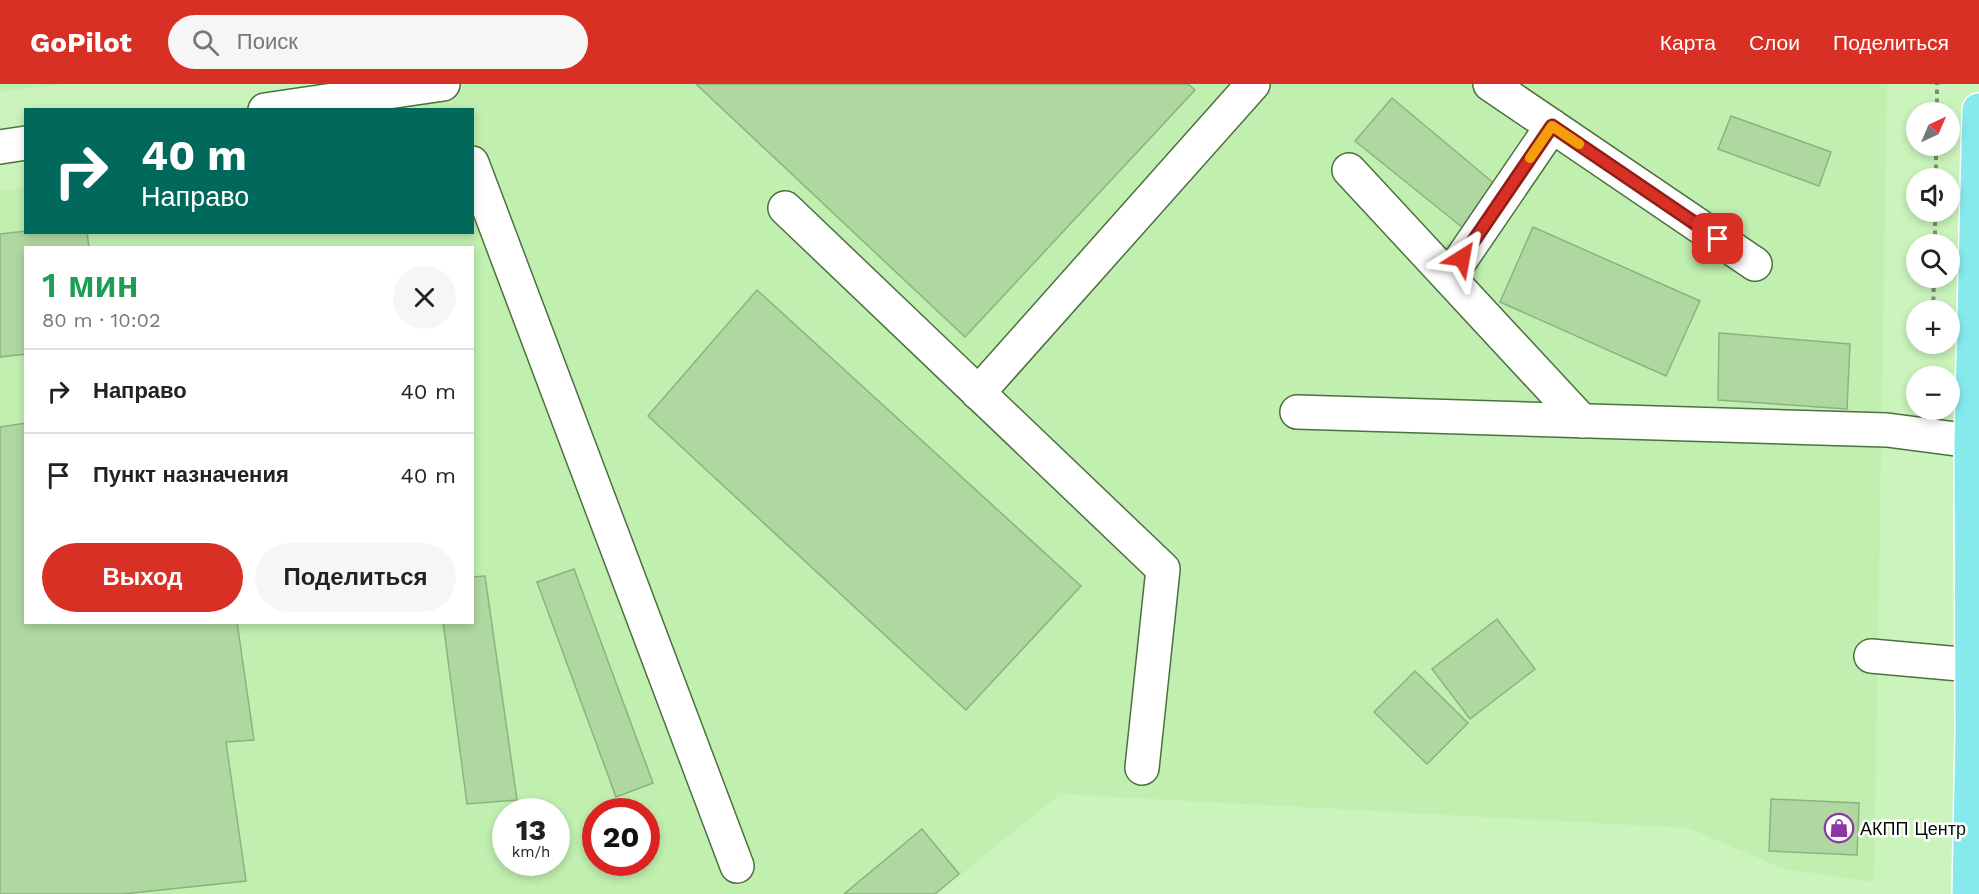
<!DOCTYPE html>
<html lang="ru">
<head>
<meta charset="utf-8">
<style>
	body { margin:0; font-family:"Work Sans",sans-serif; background:#f6f6f6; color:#222; height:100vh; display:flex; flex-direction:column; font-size:22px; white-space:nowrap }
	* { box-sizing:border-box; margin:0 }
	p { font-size:20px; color:#767676 }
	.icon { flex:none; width:33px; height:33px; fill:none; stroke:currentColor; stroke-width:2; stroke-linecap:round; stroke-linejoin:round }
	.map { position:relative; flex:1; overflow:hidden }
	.panel { position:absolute; left:24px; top:162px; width:450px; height:378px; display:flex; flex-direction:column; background:#fff; border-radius:0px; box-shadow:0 3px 9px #0003 }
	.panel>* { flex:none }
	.banner { position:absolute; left:24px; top:24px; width:450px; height:126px; border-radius:0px; box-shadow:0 3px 9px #0003; background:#00695c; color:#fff; overflow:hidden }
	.needle { width:39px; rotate:44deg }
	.buttons { position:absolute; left:1906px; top:18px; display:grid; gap:12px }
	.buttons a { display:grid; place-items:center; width:54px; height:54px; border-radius:50%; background:#fff; box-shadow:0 3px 9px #0003; font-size:30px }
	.speed { position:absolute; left:492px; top:714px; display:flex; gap:12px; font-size:30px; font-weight:700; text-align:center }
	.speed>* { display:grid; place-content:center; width:78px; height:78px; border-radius:50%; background:#fff; box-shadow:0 3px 9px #0003; line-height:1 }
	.speed small { font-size:15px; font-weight:400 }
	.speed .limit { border:9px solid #d22; background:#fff; color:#111 }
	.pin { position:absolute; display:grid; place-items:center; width:51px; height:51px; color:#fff; margin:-26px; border-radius:12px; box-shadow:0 3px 9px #0006 }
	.me { position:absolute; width:66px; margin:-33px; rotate:34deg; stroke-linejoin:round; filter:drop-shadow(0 0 4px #0008) }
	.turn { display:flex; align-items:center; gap:21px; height:126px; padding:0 18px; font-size:27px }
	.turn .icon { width:78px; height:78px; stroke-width:2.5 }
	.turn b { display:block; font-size:42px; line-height:51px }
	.round { display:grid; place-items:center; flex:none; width:63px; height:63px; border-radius:32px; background:#f6f6f6 }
	.headline { display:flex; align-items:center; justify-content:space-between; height:102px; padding:0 18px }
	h1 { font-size:36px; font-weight:600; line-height:45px; color:#1e9e55 }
	.action { display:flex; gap:12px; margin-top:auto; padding:12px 18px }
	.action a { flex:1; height:69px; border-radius:36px; background:#d93025; color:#fff; font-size:24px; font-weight:600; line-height:69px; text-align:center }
	.action a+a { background:#f6f6f6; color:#222 }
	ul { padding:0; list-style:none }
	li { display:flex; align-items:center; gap:18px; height:84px; padding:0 18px; border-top:2px solid #e0e0e0 }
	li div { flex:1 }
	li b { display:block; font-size:22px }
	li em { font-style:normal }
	header { display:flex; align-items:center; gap:36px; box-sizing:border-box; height:84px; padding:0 30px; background:#d93025; color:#fff }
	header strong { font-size:28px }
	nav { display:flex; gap:33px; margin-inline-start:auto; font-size:21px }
	.search { width:420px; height:54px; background:#f6f6f6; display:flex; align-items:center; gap:15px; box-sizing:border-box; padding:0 21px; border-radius:33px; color:#767676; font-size:22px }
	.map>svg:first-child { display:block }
	.built { fill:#c0efaf; fill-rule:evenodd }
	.building { fill:#afd8a1; stroke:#8bb37e; stroke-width:1.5 }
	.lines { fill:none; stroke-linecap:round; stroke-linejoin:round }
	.minor-casing { stroke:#4c713f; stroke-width:36 }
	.major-casing { stroke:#fff; stroke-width:36 }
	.path { stroke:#76946d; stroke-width:4; stroke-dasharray:4.5 4.5; stroke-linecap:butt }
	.minor { stroke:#fff; stroke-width:33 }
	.major { stroke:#86eaec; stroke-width:33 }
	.route-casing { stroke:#8d1f18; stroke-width:15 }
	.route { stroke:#d93025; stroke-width:10 }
	.slow { stroke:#f59e0b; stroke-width:10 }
	.labels { text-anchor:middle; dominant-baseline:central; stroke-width:5; stroke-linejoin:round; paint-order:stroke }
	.poi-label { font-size:18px; fill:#030f00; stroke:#fff; text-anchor:start }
</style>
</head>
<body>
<header>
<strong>GoPilot</strong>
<div class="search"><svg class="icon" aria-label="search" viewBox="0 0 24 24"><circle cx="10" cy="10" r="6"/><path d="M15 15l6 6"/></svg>Поиск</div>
<nav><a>Карта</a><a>Слои</a><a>Поделиться</a></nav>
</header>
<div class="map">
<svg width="1979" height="810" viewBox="0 0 1979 810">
	<rect width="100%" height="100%" fill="#caf4bc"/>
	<g class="built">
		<path d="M0,0h65l-65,8z"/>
		<path d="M415,0h1472l-13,798 -89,-13 -97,-41 -628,-34 -123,100h-937v-703l25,-3 1,44h446v-122l-50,-1zM26,164h446v374h-446zM506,728h50v50h-50zM596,728h50v50h-50z"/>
	</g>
	<g class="building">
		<path d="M696,0h492l7,6 -230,247z"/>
		<path d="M1392,14l110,92 -34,42 -113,-91z"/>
		<path d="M1731,32l100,36 -12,34 -101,-37z"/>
		<path d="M1533,143l167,74 -34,75 -166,-74z"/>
		<path d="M26,147l61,1 2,16h-63v106l-26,3v-123z"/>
		<path d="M757,206l324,296 -115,124 -318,-294z"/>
		<path d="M1719,249l131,11 -3,65 -129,-9z"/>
		<path d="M26,339v199h211l17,118 -28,2 20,139 -123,13h-123v-467z"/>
		<path d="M574,485l79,214 -37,14 -79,-215z"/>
		<path d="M485,492l32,224 -50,4 -24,-182h29v-45z"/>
		<path d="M1497,535l38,50 -65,50 -38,-50z"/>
		<path d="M1415,587l53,52 -41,41 -53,-52z"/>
		<path d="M1771,715l88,4 -2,52 -88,-4z"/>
		<path d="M922,745l37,45 -24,20h-91z"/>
	</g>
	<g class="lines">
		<g class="minor-casing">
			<g id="minor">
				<path d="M1490,0l265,180"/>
				<path d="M265,26l178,-26"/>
				<path d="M0,63l26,-4"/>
				<path d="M472,79l265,703"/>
				<path d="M1349,86l233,251"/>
				<path d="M785,124l378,361 -21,199"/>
				<path d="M1449,193l103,-151"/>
				<path d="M978,309l275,-309"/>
				<path d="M1297,328l590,18 84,11"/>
				<path d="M1871,572l100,9"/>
			</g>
		</g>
		<g class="major-casing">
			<path id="major" d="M1969,810l3,-161 -1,-292 8,-331"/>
		</g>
		<g class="path">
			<path d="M1937,28v-28"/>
			<path d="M1936,94v-32"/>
			<path d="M1935,160v-32"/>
			<path d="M1933,226l1,-32"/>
		</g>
		<use href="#minor" class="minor"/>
		<use href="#major" class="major"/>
	</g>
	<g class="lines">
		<g class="route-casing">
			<path id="route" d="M1462,174l90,-132 166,113"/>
		</g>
		<use href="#route" class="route"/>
		<path class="slow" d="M1530,74l22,-32 27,18"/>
	</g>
	<defs>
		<g id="shop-ring" transform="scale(1.5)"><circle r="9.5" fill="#fff" stroke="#8c37a5" stroke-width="1.5"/><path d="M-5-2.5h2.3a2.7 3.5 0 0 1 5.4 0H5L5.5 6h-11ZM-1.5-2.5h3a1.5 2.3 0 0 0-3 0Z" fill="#8c37a5"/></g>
	</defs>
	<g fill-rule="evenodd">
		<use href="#shop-ring" x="1839" y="744"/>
	</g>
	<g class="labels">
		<g class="poi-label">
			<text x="1860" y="744">АКПП Центр</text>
		</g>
	</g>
</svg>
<div class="buttons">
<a><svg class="needle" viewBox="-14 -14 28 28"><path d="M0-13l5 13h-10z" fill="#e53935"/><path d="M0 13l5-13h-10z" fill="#767676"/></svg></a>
<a><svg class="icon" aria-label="sound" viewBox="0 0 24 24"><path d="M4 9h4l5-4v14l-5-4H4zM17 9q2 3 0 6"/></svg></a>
<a><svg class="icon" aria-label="search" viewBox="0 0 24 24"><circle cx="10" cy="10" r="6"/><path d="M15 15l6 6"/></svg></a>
<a>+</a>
<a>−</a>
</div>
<div class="speed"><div>13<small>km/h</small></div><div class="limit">20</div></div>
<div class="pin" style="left:1718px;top:155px;background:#d93025"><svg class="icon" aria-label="arrive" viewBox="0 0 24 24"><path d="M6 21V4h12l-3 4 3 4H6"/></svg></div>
<svg class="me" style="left:1462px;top:174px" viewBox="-20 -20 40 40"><path d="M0-17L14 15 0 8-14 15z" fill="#d93025" stroke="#fff" stroke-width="4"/></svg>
<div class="banner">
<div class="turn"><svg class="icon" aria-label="right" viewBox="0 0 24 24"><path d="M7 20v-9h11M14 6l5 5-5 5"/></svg><div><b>40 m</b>Направо</div></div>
</div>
<section class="panel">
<div class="headline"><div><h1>1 мин</h1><p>80 m · 10:02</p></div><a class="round"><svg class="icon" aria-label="close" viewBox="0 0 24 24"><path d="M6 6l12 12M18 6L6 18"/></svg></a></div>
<ul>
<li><svg class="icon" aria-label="right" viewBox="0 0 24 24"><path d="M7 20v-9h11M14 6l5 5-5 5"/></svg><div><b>Направо</b></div><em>40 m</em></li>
<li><svg class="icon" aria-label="arrive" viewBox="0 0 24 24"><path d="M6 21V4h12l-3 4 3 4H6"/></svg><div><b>Пункт назначения</b></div><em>40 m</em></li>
</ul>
<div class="action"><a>Выход</a><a>Поделиться</a></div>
</section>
</div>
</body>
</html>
